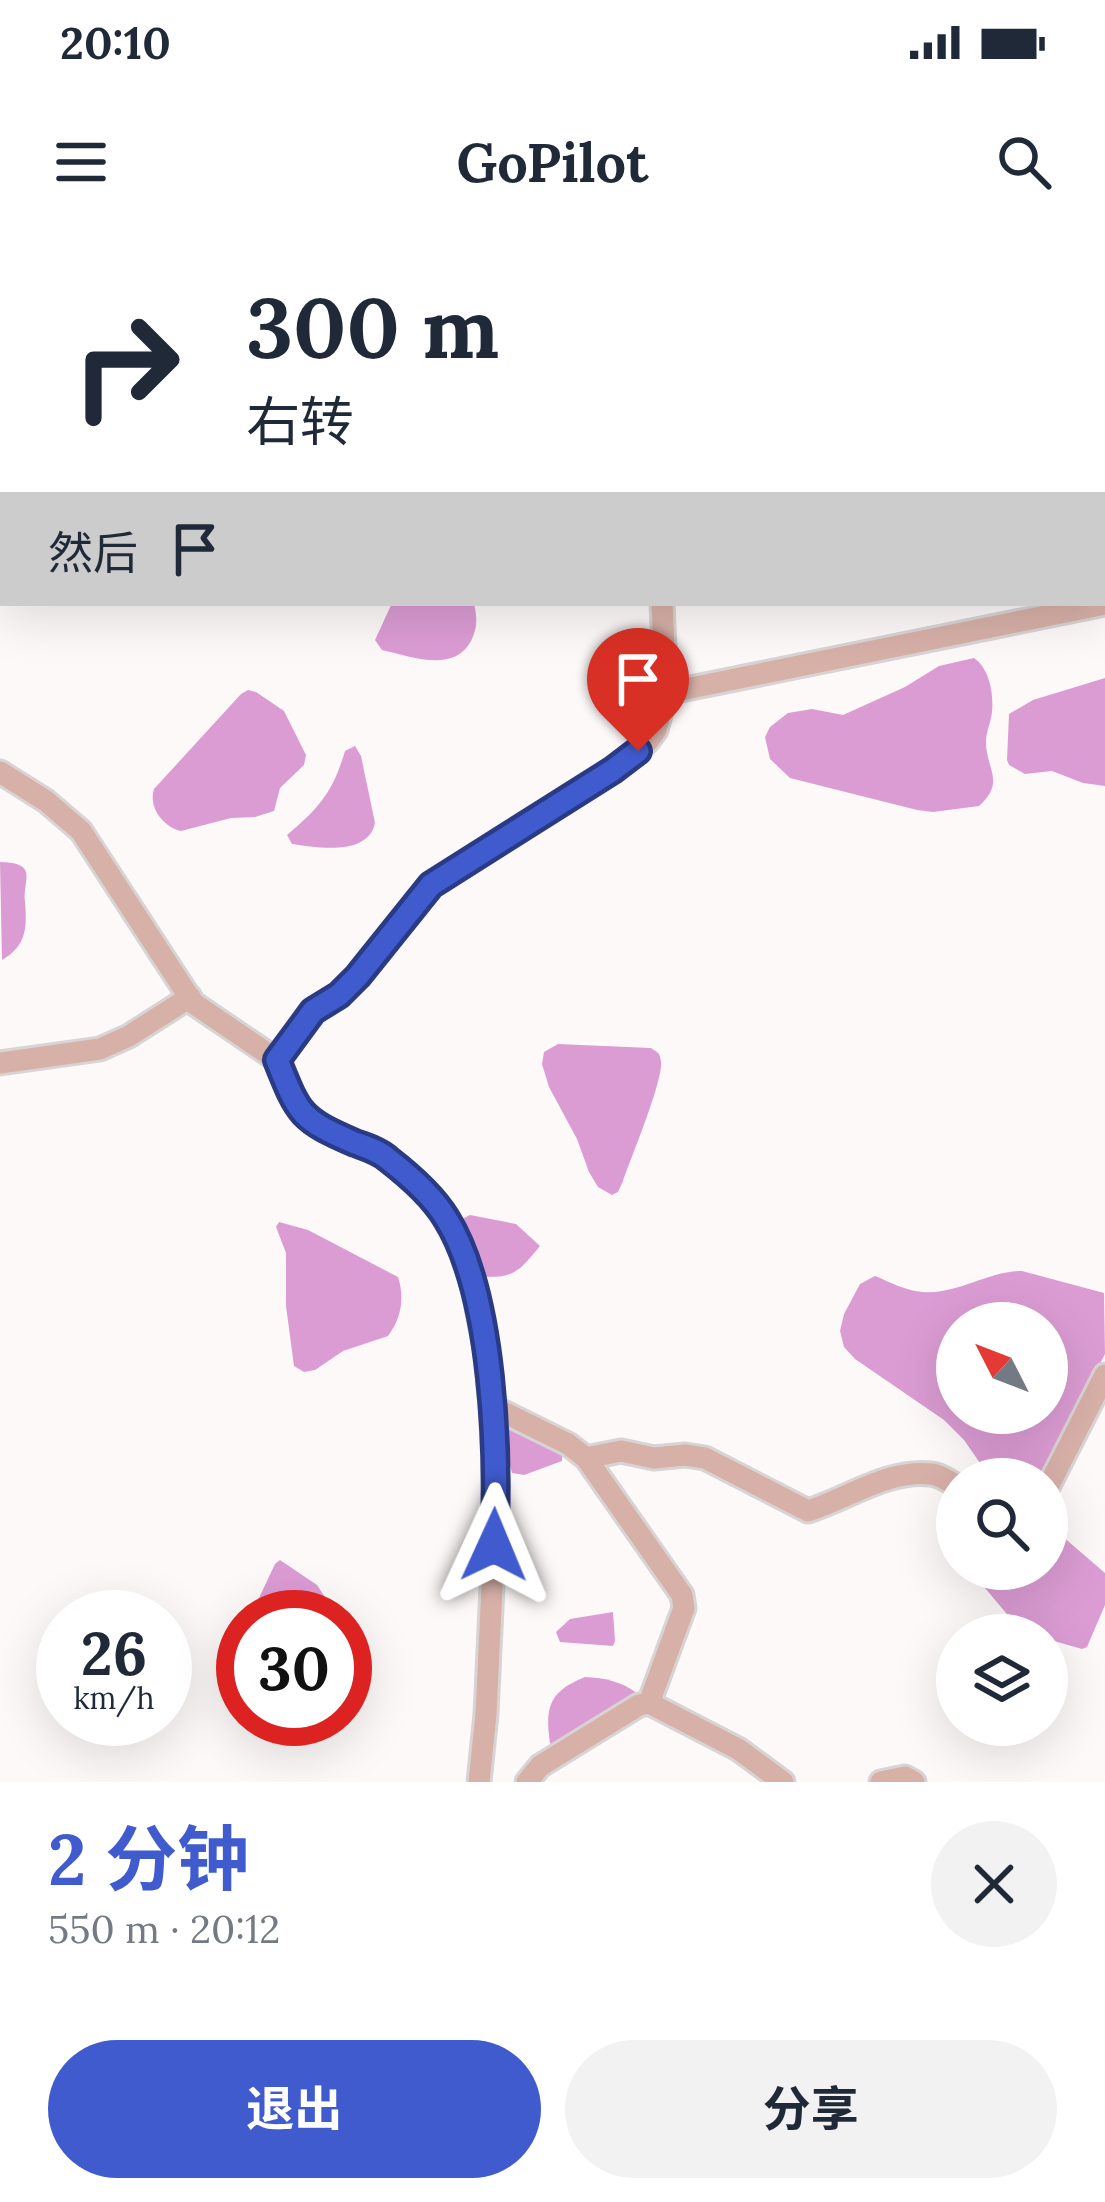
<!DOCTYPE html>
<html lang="zh">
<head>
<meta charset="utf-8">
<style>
	body { margin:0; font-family:Lora,"Noto Sans SC",serif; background:#f2f2f3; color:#1f2937; height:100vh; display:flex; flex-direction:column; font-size:45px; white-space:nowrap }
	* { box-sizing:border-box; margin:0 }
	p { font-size:39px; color:#747a83 }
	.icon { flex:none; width:66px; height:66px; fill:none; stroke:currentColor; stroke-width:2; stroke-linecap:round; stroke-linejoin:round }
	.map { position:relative; height:1542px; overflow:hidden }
	.panel { display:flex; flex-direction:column; background:#fff; flex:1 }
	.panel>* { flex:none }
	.top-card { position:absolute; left:0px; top:0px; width:1107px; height:366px; box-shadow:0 12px 48px #0002; background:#fff; color:#1f2937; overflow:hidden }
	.needle { width:78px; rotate:312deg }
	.fabs { position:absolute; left:936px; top:1062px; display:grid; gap:24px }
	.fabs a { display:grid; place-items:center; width:132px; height:132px; border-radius:50%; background:#fff; box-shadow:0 12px 48px #0002; font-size:60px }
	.speed { position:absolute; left:36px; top:1350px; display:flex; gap:24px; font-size:60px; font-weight:700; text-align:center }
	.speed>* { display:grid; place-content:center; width:156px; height:156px; border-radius:50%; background:#fff; box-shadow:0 12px 48px #0002; line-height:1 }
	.speed small { font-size:30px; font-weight:400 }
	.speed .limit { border:18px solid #d22; background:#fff; color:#111 }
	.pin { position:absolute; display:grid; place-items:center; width:102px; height:102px; color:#fff; margin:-123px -51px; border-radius:50% 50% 50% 0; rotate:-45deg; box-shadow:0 0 12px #0007 }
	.pin .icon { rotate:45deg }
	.me { position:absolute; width:132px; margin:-66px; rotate:1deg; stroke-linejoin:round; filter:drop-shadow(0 0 9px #0008) }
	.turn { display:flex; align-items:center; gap:42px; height:252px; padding:0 48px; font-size:54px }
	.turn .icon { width:156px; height:156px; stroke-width:2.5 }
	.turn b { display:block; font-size:84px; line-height:102px }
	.then { display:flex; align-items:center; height:114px; padding:0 48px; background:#0003; gap:24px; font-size:45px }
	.round { display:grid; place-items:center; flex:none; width:126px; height:126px; border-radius:63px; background:#f2f2f3 }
	.summary { display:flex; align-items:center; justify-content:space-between; height:204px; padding:0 48px }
	h1 { font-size:72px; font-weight:700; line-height:90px; color:#405bce }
	.primary-button { display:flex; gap:24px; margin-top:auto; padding:24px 48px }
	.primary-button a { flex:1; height:138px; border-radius:72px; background:#405bce; color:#fff; font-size:48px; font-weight:700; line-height:138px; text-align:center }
	.primary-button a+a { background:#f2f2f3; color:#1f2937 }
	.status { display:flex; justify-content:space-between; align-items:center; height:84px; padding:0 60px; background:#fff; direction:ltr }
	.status svg { height:33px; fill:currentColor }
	header { display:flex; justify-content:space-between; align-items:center; height:156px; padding:0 48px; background:#fff; font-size:54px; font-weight:700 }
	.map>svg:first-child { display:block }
	.water { fill:#db9cd3; fill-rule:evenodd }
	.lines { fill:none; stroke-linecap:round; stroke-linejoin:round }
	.minor-casing { stroke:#d9d4d4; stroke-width:27 }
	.minor { stroke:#d7b0a8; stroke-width:21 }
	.route-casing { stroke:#2a3b86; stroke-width:30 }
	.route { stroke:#405bce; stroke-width:21 }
</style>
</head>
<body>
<div class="status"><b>20:10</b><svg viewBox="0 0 49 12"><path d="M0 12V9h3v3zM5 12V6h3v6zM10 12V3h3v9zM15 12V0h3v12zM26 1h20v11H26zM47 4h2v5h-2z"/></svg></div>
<header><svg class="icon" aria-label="menu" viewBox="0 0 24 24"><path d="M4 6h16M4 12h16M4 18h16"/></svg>GoPilot<svg class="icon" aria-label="search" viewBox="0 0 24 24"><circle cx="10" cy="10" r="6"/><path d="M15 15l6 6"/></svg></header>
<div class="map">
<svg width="1105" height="1542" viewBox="0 0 1105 1542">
	<rect width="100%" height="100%" fill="#fef9f9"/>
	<g class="water">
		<path d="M392,363h82c3,15 4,24 -3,38 -18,33 -60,15 -89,9l-7,-10z"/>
		<path d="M974,418c15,10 20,35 18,54 -1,10 -6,20 -6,30 0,27 20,40 -7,64l-46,6 -16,-2 -127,-32 -20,-19 -5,-22 5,-10 18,-14 24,-4 31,6 62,-28 34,-21z"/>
		<path d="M1105,438v108l-22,-3 -31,-12 -27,3 -16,-9 -2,-5 2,-46 24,-14z"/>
		<path d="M248,450l8,2 28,19 22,44 -2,10 -24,23 -6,23 -19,6 -24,1 -50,13c-18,-4 -33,-24 -27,-42l87,-95z"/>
		<path d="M355,506l6,10 14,67c-7,33 -56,25 -83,21l-5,-9c32,-27 46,-43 58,-84z"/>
		<path d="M0,622c39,1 23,17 25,39 2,26 2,45 -23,59z"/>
		<path d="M558,804l93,4c7,5 9,4 10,14 2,19 -30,96 -38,119l-5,11 -6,3 -14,-8 -9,-15 -12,-33 -28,-52 -7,-23 2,-12z"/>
		<path d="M470,975l46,9 24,22c-22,27 -27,33 -64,30l-16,-56z"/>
		<path d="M279,982l29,8 90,47c7,21 3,42 -10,59l-45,15 -28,19 -11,2 -10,-6 -8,-60v-53l-10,-26z"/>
		<path d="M1022,1031l82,22 1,61 -64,125h-50l-27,-39 -20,-20 -89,-61 -11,-12 -4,-16 4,-17 16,-30 15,-8c15,6 31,15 48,16 34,3 65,-21 99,-21zM957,1083h90v90h-90z"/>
		<path d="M503,1181l59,28v12l-38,14 -12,-2 -11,-41z"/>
		<path d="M1047,1283l58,50v32l-18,42 -5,2 -35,-10v-4l-25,-3 -53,-63h78z"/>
		<path d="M280,1320l37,25 21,32h-88l25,-53z"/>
		<path d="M613,1372l2,29 -2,5 -53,-4 -4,-10 14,-13z"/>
		<path d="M585,1437c20,1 35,4 52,16l1,9 -87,48c-6,-39 -6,-57 34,-73z"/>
	</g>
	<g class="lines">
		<g class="minor-casing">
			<g id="minor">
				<path d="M615,3v-3"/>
				<path d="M666,453l439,-89"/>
				<path d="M0,532l46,29 35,30 112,172 84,57 14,35 12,20 19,13 62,27 48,43 23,34 18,56 12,59 6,59 5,96 -10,212 -7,68"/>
				<path d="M277,820l36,-49 26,-16 19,-19 73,-91 182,-115 35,-29 8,-11 10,-37 -4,-90"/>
				<path d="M0,823l100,-14 29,-13 61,-39"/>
				<path d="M491,1166l77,38 18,14 96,137 2,13 -35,95"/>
				<path d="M586,1218l35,-7 33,7 31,-3 20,3 103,53c39,-12 80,-42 123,-37 9,1 18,7 26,12"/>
				<path d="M1047,1249l58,-114"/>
				<path d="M527,1542l13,-16 99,-61 10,-2 89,46 45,33"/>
				<path d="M881,1542l24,-5 9,5"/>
			</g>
		</g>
		<use href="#minor" class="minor"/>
	</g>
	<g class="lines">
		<g class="route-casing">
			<path id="route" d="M494,1305c5,-89 0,-251 -48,-327 -14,-23 -36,-42 -58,-59 -9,-8 -22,-12 -33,-16 -55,-24 -56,-28 -78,-83l36,-49 26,-16 19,-19 73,-91 182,-115 25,-19"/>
		</g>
		<use href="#route" class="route"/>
	</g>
</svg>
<div class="fabs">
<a><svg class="needle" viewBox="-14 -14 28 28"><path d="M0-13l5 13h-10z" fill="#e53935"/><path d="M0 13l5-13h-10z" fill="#747a83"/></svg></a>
<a><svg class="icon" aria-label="search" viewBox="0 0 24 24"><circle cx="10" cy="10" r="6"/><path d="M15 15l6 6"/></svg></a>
<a><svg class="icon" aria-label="layers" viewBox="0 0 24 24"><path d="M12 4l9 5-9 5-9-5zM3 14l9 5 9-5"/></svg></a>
</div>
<div class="speed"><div>26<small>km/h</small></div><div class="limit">30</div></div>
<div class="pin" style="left:638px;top:511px;background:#d93025"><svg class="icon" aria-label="arrive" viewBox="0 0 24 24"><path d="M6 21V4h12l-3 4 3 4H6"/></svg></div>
<svg class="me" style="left:494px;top:1305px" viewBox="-20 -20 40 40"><path d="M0-17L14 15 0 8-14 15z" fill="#405bce" stroke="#fff" stroke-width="4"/></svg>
<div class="top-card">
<div class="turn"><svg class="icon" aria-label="right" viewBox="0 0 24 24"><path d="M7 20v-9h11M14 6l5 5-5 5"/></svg><div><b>300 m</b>右转</div></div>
<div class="then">然后<svg class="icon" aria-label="arrive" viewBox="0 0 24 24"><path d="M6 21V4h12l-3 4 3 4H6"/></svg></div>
</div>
</div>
<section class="panel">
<div class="summary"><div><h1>2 分钟</h1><p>550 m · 20:12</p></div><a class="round"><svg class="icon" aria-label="close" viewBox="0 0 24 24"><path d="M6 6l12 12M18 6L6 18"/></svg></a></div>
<div class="primary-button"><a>退出</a><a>分享</a></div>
</section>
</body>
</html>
